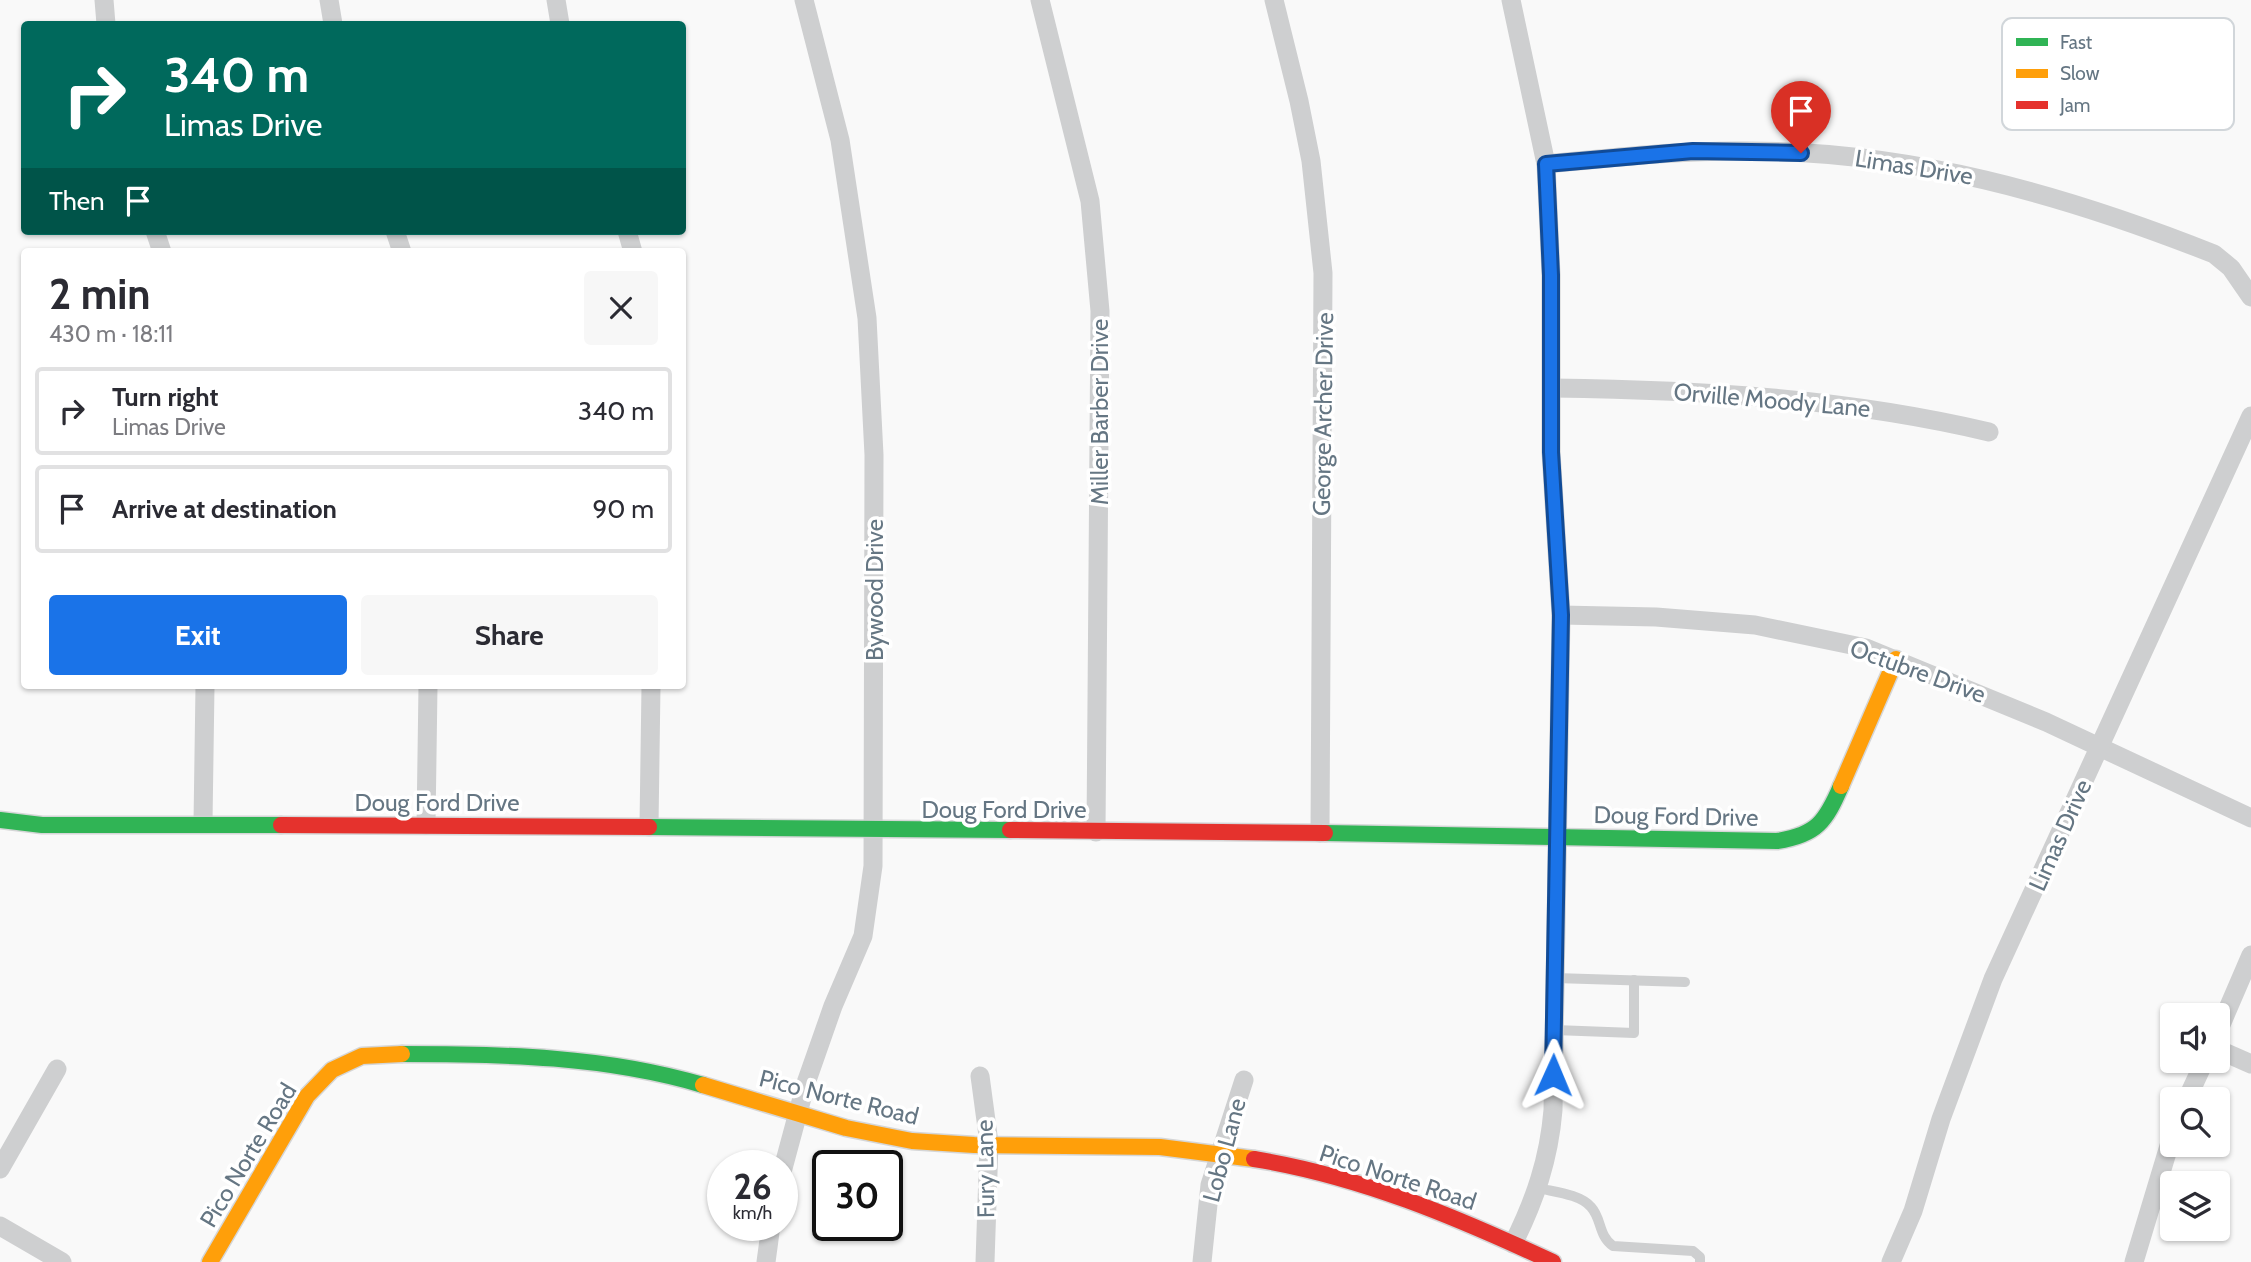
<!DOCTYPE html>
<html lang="en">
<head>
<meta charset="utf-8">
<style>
	body { margin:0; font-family:Cabin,sans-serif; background:#f7f7f7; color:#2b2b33; height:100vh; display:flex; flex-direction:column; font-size:26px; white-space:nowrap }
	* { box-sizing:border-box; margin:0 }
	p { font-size:23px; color:#7c7c81 }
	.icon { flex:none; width:38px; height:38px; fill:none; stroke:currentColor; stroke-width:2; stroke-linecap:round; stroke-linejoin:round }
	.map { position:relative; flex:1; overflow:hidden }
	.sheet { position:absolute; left:21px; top:248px; width:665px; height:441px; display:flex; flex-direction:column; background:#fff; border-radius:7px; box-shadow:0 2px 5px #0004 }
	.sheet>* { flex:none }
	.hud { position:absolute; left:21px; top:21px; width:665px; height:214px; border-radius:7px; box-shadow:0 2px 5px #0004; background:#00695c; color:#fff; overflow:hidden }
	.controls { position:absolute; left:2160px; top:1003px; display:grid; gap:14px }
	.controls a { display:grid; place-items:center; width:70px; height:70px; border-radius:7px; background:#fff; box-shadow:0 2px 5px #0004; font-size:35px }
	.speed { position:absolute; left:707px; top:1150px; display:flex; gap:14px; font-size:35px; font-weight:700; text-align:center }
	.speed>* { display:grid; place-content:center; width:91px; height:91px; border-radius:50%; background:#fff; box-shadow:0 2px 5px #0004; line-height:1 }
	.speed small { font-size:18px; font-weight:400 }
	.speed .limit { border:4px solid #111; border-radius:10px; background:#fff; color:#111 }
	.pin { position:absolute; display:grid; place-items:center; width:60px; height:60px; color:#fff; margin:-72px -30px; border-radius:50% 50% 50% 0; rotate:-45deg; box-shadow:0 0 7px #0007 }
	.pin .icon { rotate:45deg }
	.me { position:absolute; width:77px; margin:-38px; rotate:1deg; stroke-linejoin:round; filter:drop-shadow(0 0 5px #0008) }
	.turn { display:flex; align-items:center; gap:24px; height:147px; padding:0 28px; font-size:32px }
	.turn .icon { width:91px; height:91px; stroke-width:2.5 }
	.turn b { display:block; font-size:49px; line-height:60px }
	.then { display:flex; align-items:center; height:66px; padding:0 28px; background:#0003; gap:14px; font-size:26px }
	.round { display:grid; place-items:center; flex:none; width:74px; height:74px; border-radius:7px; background:#f7f7f7 }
	.head { display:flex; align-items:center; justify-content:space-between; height:119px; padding:0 28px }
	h1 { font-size:42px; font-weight:700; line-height:52px }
	.action { display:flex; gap:14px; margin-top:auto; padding:14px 28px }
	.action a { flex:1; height:80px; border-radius:7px; background:#1a73e8; color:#fff; font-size:28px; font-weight:700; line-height:80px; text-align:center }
	.action a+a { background:#f7f7f7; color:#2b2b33 }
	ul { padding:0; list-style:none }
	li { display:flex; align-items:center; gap:21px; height:88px; margin:0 14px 10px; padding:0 14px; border:4px solid #e1e1e2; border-radius:7px }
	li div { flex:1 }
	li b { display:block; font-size:26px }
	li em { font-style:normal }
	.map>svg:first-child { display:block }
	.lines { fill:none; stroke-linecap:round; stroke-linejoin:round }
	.fast-casing { stroke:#d5d6d7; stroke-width:19 }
	.slow-casing { stroke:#d5d6d7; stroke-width:19 }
	.jam-casing { stroke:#d5d6d7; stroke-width:19 }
	.lane { stroke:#cecfd0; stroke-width:10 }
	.street { stroke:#cecfd0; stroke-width:19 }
	.fast { stroke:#30b455; stroke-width:16 }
	.slow { stroke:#ff9f0a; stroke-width:16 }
	.jam { stroke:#e5322d; stroke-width:16 }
	.route-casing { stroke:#114b97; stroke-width:18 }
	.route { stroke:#1a73e8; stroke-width:12 }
	.labels { text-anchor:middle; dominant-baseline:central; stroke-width:7; stroke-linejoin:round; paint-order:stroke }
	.street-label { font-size:24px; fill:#657683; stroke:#fff }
	.key { fill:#fff; stroke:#d1d6da; stroke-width:2 }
	.key-label { font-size:19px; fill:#657683 }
</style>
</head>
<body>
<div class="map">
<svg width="2251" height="1262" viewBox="0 0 2251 1262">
	<rect width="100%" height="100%" fill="#f9f9f9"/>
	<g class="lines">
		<g class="fast-casing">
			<g id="fast">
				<path d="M0,820l42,5h239"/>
				<path d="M649,827l361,3"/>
				<path d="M1325,833l452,8c40,-6 49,-20 64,-55"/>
				<path d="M402,1054c102,0 203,2 301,31"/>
			</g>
		</g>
		<g class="slow-casing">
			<g id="slow">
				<path d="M1841,786l55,-127"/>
				<path d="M703,1085l143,43 66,13 62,4 186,2 94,12"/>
				<path d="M210,1262l97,-166 25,-26 30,-14 40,-2"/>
			</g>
		</g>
		<g class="jam-casing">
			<g id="jam">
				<path d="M281,825l368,2"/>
				<path d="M1010,830l315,3"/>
				<path d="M1254,1159c106,17 202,58 299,103"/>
			</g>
		</g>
		<g class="lane">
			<path d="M1555,978l130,4"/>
			<path d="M1555,1030l79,3v-53"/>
			<path d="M1538,1188c16,4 42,6 53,19 11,12 7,28 22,39l80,5 7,6v5"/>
		</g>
		<g class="street">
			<path d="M104,0l2,24"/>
			<path d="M329,0l4,24"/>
			<path d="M556,0l4,24"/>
			<path d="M1040,0l50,201 10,110 -4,521"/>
			<path d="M1274,0l25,101 12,60 12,112 -3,560"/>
			<path d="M1511,0l35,164 5,111v177l10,163 -8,495c-4,49 -18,90 -40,134"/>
			<path d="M1546,164c67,-6 133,-14 201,-13 163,0 316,43 467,103l17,14 20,29"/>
			<path d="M155,231l7,21"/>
			<path d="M395,231l7,21"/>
			<path d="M627,231l6,21"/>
			<path d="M1553,388c147,2 292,10 436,44"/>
			<path d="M1561,615l95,2 99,8 111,23 180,74 205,96"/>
			<path d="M203,823l2,-137"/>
			<path d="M426,825l2,-139"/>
			<path d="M649,826l2,-140"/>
			<path d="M2217,1034l34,-79"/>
			<path d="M2217,1049l34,15"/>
			<path d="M980,1076l9,67 -4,119"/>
			<path d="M2187,1099l18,-39"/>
			<path d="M0,1169l57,-100"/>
			<path d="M782,1172l24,-89 27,-77 30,-70 10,-70 1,-411 -7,-137 -27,-178 -36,-140"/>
			<path d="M0,1226l62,36"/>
			<path d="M766,1262l5,-37"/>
			<path d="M1202,1262l8,-77 34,-105"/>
			<path d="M1891,1262l22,-51 28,-92 52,-140 258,-563"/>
			<path d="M2134,1262l38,-126"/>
		</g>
		<use href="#fast" class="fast"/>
		<use href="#slow" class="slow"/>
		<use href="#jam" class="jam"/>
	</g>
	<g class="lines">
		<g class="route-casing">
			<path id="route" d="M1553,1075l8,-460 -10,-163v-177l-5,-111 147,-13 108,2"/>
		</g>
		<use href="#route" class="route"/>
	</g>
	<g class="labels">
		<g class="street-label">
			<text transform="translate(1914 167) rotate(9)">Limas Drive</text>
			<text transform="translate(1772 400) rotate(5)">Orville Moody Lane</text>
			<text transform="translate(1099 412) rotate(-90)">Miller Barber Drive</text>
			<text transform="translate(1323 414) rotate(-89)">George Archer Drive</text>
			<text transform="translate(874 590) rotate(-90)">Bywood Drive</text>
			<text transform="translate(1918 671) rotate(20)">Octubre Drive</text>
			<text x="437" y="802">Doug Ford Drive</text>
			<text x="1004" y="809">Doug Ford Drive</text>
			<text transform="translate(1676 816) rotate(1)">Doug Ford Drive</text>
			<text transform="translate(2060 835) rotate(-66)">Limas Drive</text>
			<text transform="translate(839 1097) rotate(14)">Pico Norte Road</text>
			<text transform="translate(1224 1150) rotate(-75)">Lobo Lane</text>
			<text transform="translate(248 1155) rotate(-59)">Pico Norte Road</text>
			<text transform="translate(985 1169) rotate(-91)">Fury Lane</text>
			<text transform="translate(1398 1177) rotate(18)">Pico Norte Road</text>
		</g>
	</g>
	<rect x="2002" y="18" width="232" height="112" rx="10" class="key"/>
	<rect x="2016" y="38" width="32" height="8" fill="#30b455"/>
	<rect x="2016" y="69" width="32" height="9" fill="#ff9f0a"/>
	<rect x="2016" y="101" width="32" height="8" fill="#e5322d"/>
	<g class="key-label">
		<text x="2060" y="49">Fast</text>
		<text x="2060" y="80">Slow</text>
		<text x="2060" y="112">Jam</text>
	</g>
</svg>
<div class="controls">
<a><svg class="icon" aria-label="sound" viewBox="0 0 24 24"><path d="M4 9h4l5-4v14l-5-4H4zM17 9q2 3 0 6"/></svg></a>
<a><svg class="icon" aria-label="search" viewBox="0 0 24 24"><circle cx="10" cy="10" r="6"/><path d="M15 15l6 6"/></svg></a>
<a><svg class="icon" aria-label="layers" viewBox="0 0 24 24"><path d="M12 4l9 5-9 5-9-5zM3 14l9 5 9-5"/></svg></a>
</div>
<div class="speed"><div>26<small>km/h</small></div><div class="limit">30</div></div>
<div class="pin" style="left:1801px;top:153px;background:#d93025"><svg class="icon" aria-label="arrive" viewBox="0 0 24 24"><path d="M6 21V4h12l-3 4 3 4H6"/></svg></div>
<svg class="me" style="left:1553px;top:1075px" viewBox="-20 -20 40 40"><path d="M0-17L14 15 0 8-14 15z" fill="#1a73e8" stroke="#fff" stroke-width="4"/></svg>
<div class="hud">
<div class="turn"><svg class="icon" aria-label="right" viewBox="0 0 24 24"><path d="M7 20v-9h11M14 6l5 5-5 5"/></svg><div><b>340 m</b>Limas Drive</div></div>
<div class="then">Then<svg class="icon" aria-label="arrive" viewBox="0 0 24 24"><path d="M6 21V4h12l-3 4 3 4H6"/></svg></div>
</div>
<section class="sheet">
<div class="head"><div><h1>2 min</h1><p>430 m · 18:11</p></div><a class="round"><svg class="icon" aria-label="close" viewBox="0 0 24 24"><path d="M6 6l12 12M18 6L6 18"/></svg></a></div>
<ul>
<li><svg class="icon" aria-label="right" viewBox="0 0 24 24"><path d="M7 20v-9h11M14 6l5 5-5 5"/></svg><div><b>Turn right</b><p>Limas Drive</p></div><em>340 m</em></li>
<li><svg class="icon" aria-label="arrive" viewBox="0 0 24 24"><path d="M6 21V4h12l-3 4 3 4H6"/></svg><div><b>Arrive at destination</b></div><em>90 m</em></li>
</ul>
<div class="action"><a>Exit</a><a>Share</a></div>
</section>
</div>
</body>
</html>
